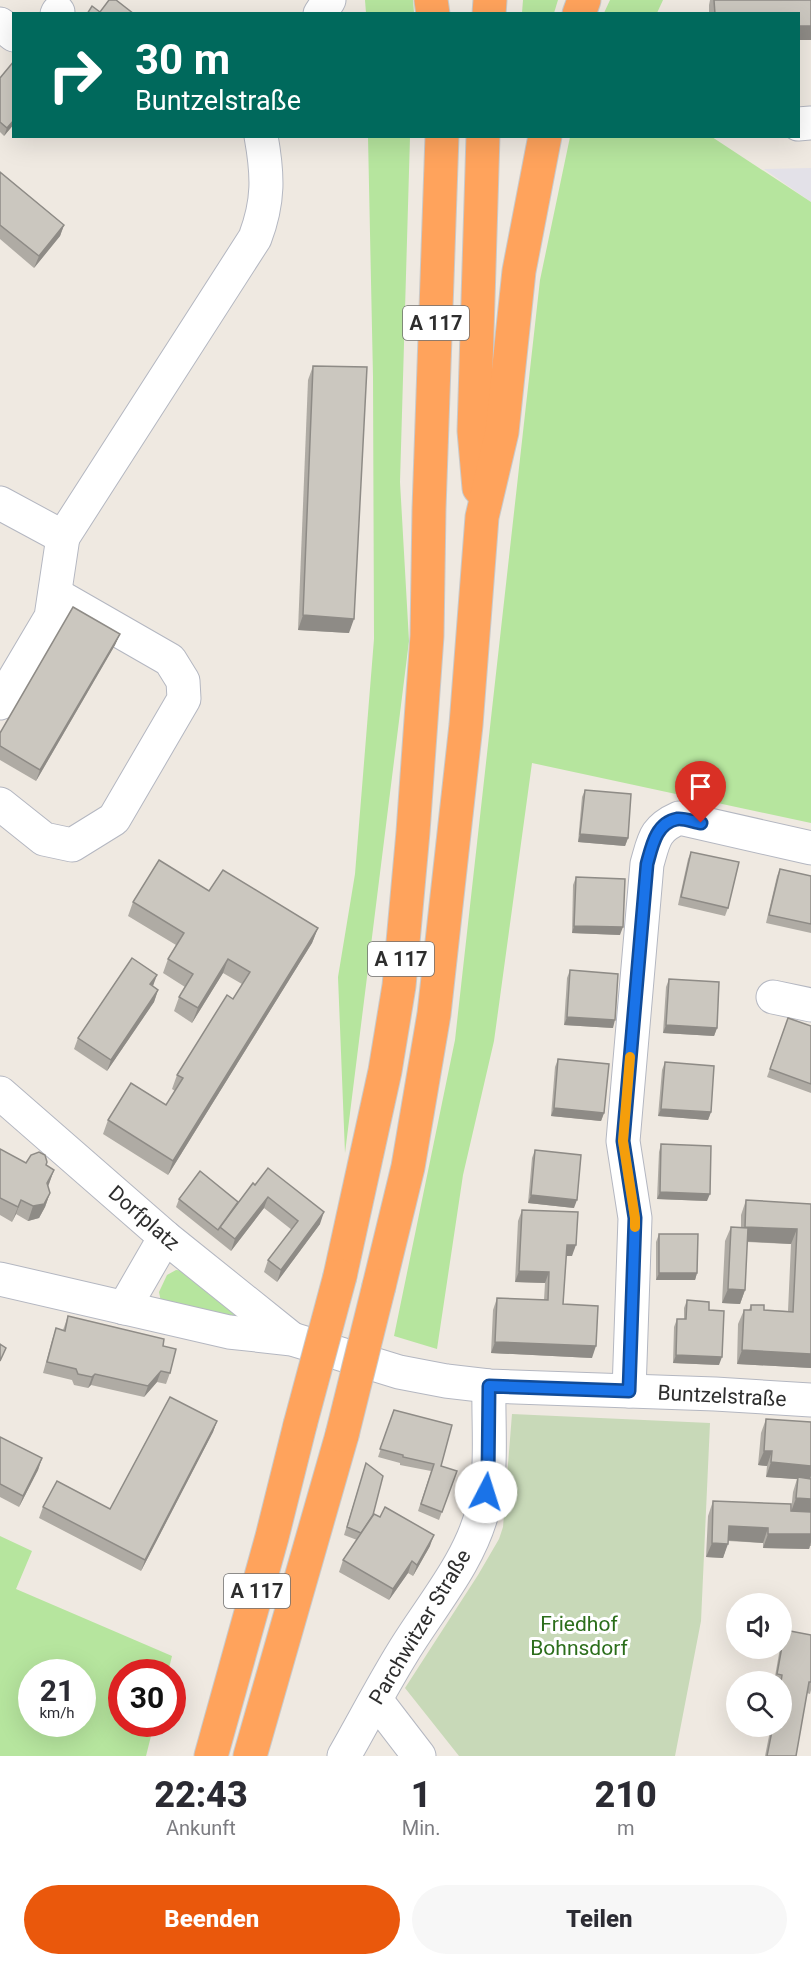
<!DOCTYPE html>
<html lang="de">
<head>
<meta charset="utf-8">
<style>
	body { margin:0; font-family:Roboto,sans-serif; background:#f7f7f7; color:#2b2b33; height:100vh; display:flex; flex-direction:column; font-size:22px; white-space:nowrap }
	* { box-sizing:border-box; margin:0 }
	p { font-size:20px; color:#7c7c81 }
	.icon { flex:none; width:33px; height:33px; fill:none; stroke:currentColor; stroke-width:2; stroke-linecap:round; stroke-linejoin:round }
	.map { position:relative; height:1756px; overflow:hidden }
	.sheet { display:flex; flex-direction:column; background:#fff; flex:1 }
	.sheet>* { flex:none }
	.hud { position:absolute; left:12px; top:12px; width:788px; height:126px; border-radius:0px; box-shadow:0 6px 24px #0002; background:#00695c; color:#fff; overflow:hidden }
	.buttons { position:absolute; left:726px; top:1593px; display:grid; gap:12px }
	.buttons a { display:grid; place-items:center; width:66px; height:66px; border-radius:50%; background:#fff; box-shadow:0 6px 24px #0002; font-size:30px }
	.speed { position:absolute; left:18px; top:1659px; display:flex; gap:12px; font-size:30px; font-weight:700; text-align:center }
	.speed>* { display:grid; place-content:center; width:78px; height:78px; border-radius:50%; background:#fff; box-shadow:0 6px 24px #0002; line-height:1 }
	.speed small { font-size:15px; font-weight:400 }
	.speed .limit { border:9px solid #d22; background:#fff; color:#111 }
	.pin { position:absolute; display:grid; place-items:center; width:51px; height:51px; color:#fff; margin:-62px -26px; border-radius:50% 50% 50% 0; rotate:-45deg; box-shadow:0 0 6px #0007 }
	.pin .icon { rotate:45deg }
	.me { position:absolute; width:66px; margin:-33px; rotate:5deg; stroke-linejoin:round; filter:drop-shadow(0 0 4px #0008) }
	.turn { display:flex; align-items:center; gap:21px; height:126px; padding:0 24px; font-size:27px }
	.turn .icon { width:78px; height:78px; stroke-width:2.5 }
	.turn b { display:block; font-size:42px; line-height:51px }
	.eta { display:flex; justify-content:space-evenly; align-items:center; height:102px; text-align:center }
	.eta b { font-size:36px; font-weight:800; line-height:42px }
	.action { display:flex; gap:12px; margin-top:auto; padding:12px 24px }
	.action a { flex:1; height:69px; border-radius:36px; background:#ea580c; color:#fff; font-size:24px; font-weight:800; line-height:69px; text-align:center }
	.action a+a { background:#f7f7f7; color:#2b2b33 }
	.map>svg:first-child { display:block }
	.industrial { fill:#e3e1e8 }
	.green { fill:#b6e59e; fill-rule:evenodd }
	.cemetery { fill:#c8d9b8 }
	.lines { fill:none; stroke-linecap:round; stroke-linejoin:round }
	.minor-casing { stroke:#b4b7c1; stroke-width:35 }
	.highway-casing { stroke:#c9c9c9; stroke-width:35 }
	.minor { stroke:#fff; stroke-width:33 }
	.highway { stroke:#ffa35c; stroke-width:33 }
	.highway-bridge-casing { stroke:#c9c9c9; stroke-width:35; stroke-linecap:butt }
	.highway-bridge { stroke:#ffa35c; stroke-width:33 }
	.wall { fill:#afaba4 }
	.shaded-wall { fill:#8e8b86 }
	.building { fill:#cbc7bf; stroke:#8e8b86; stroke-width:1.5 }
	.route-casing { stroke:#114b97; stroke-width:15 }
	.route { stroke:#1a73e8; stroke-width:10 }
	.slow { stroke:#f59e0b; stroke-width:10 }
	.labels { text-anchor:middle; dominant-baseline:central; stroke-width:6; stroke-linejoin:round; paint-order:stroke }
	.shield { fill:#fff; stroke:#6d6d6d; stroke-width:1.5 }
	.shield-label { font-size:20px; font-weight:bold; fill:#2e2e2e }
	.street-label { font-size:21px; fill:#2e2e2e; stroke:#fff }
	.park-label { font-size:21px; fill:#2c6e1b; stroke:#fff }
</style>
</head>
<body>
<div class="map">
<svg width="811" height="1756" viewBox="0 0 811 1756">
	<rect width="100%" height="100%" fill="#efe9e1"/>
	<path class="industrial" d="M811,168v34l-47,-33z"/>
	<g class="green">
		<path d="M365,0h48l1,13h-48z"/>
		<path d="M523,0h35l-4,13h-32z"/>
		<path d="M610,0h53l-6,13h-53z"/>
		<path d="M368,137h42l-10,345 9,159 -64,512 -7,-176 17,-103 19,-235 -1,-262z"/>
		<path d="M570,137h142l99,65v621l-279,-60 -38,278 -31,134 -26,174 -43,-13 61,-296 85,-760z"/>
		<path d="M176,1270l10,1 52,42 -2,4 -75,-15 -2,-10 8,-17z"/>
		<path d="M0,1536l32,15 -16,38 156,67 -4,16h-46v52h32l-8,32h-146zM32,1672h50v52h-50z"/>
	</g>
	<path class="cemetery" d="M512,1414l198,9 -9,198 -26,135h-216l-54,-68 73,-113 21,-36 4,-12z"/>
	<g class="lines">
		<g class="minor-casing">
			<g id="minor">
				<path d="M57,14l1,-2"/>
				<path d="M320,14l9,-14"/>
				<path d="M0,24l14,11"/>
				<path d="M798,124l13,-1"/>
				<path d="M0,503l63,34 192,-299c14,-37 13,-63 6,-102"/>
				<path d="M0,703l51,-86 12,-80"/>
				<path d="M0,804l44,35 28,6 42,-26 70,-120 -1,-18 -13,-21 -115,-66"/>
				<path d="M773,997l38,8"/>
				<path d="M0,1093l165,144 127,102"/>
				<path d="M0,1279l229,53 63,7 107,33 47,9 43,5 226,8 96,6"/>
				<path d="M124,1308l41,-71"/>
				<path d="M629,1391l6,-173 -12,-77 24,-277c7,-24 7,-35 32,-46l132,30"/>
				<path d="M376,1700l43,56"/>
				<path d="M344,1756c20,-35 38,-70 59,-104 28,-46 67,-90 80,-143 10,-40 5,-83 6,-123"/>
			</g>
		</g>
		<g class="highway-casing">
			<g id="highway">
				<path d="M431,0l2,14"/>
				<path d="M489,14l1,-14"/>
				<path d="M579,14l5,-14"/>
				<path d="M479,488l-5,-57 9,-295"/>
				<path d="M340,1276l45,-205 14,-85 14,-154 14,-196 2,-127 13,-373"/>
				<path d="M379,1286l29,-119 26,-153 32,-289 16,-208 20,-85 17,-161 26,-135"/>
				<path d="M211,1756l61,-219 28,-112"/>
				<path d="M250,1756l92,-321"/>
			</g>
		</g>
		<use href="#minor" class="minor"/>
		<use href="#highway" class="highway"/>
		<g class="highway-bridge-casing">
			<g id="highway-bridge">
				<path d="M300,1425l40,-149"/>
				<path d="M342,1435l37,-149"/>
			</g>
		</g>
		<use href="#highway-bridge" class="highway-bridge"/>
	</g>
	<g class="wall">
		<path d="M710,0h101v40h-13v-26h-89v-9z"/>
		<path d="M0,78l14,46 -10,12 -4,-4z"/>
		<path d="M0,172l64,53 -4,11 -26,32 -34,-29z"/>
		<path d="M313,366l36,267 -51,-3 10,-250z"/>
		<path d="M120,634l-5,11 -79,136 -36,-21v-27z"/>
		<path d="M585,790l43,48 -3,8 -47,-4 4,-45z"/>
		<path d="M691,852l37,56 -3,8 -47,-11 10,-46z"/>
		<path d="M780,869l31,7v57l-45,-10 11,-47z"/>
		<path d="M576,877l44,58 -48,-2 1,-48z"/>
		<path d="M209,891l109,37 -6,15 -144,232 -65,-41 5,-14 58,-15 9,-14 -3,-2 5,-14 56,-76 9,-15 -19,-11 -31,50 -18,-12 5,-14 6,-10 -22,-14 5,-14 8,-14 -48,-29 5,-14z"/>
		<path d="M570,970l43,58 -49,-3 3,-47z"/>
		<path d="M669,979l48,49 -3,8 -51,-3 3,-46z"/>
		<path d="M153,986l5,4 -4,12 -47,69 -33,-22 4,-11z"/>
		<path d="M788,1018l23,8v67l-44,-16z"/>
		<path d="M558,1059l46,54 -3,8 -50,-5 4,-49z"/>
		<path d="M665,1062l46,50 -3,8 -50,-4 4,-46z"/>
		<path d="M661,1144l46,57 -50,-2 2,-47z"/>
		<path d="M0,1149l26,14 20,2 8,5 -6,16 2,7 -5,14 -6,11 -11,3 -12,-7 -4,8 -12,-7z"/>
		<path d="M535,1150l39,58 -46,-5 4,-45z"/>
		<path d="M255,1185l65,39 -43,58 -13,-10 4,-12 24,-30 -28,-22 -33,43 -55,-44 3,-8 59,3z"/>
		<path d="M746,1200l65,4v164l-74,-4 1,-40 6,-14h5l2,-5 13,5 24,1 3,-67 -44,-2 -2,48 -5,14 -18,-1 3,-62 6,-14h10v-12z"/>
		<path d="M522,1210l50,46h-6l-3,48 29,54 -101,-5 2,-43 4,-12 47,2 1,-17 -30,-1 3,-61z"/>
		<path d="M659,1234l38,39 -2,7h-39v-38z"/>
		<path d="M687,1300l22,10 10,55 -46,-2 1,-36 3,-8h7v-11z"/>
		<path d="M68,1316l95,30 7,27 -4,11 -9,-2 -13,15 -53,-12 -3,3 -14,-3 -2,-5 -29,-7 9,-33 4,-12 7,2z"/>
		<path d="M394,1410l47,56 16,5 -18,49 -21,-9 13,-40 -31,-6v-2l-22,-6z"/>
		<path d="M766,1419l45,3v124h-1l-1,3 -46,-1v-5l-35,-2 -5,17 -17,-1 2,-41 5,-15 78,10 2,-19 4,-13 -31,-2 1,-11 -9,-1 3,-32z"/>
		<path d="M217,1421l-4,11 -72,139 -102,-53 4,-11 67,2z"/>
		<path d="M0,1437l42,21 -4,12 -19,37 -19,-10z"/>
		<path d="M366,1463l7,52 57,31 -17,30 -5,-3 -19,27 -50,-28 4,-12 14,-20 -13,-5z"/>
		<path d="M785,1630l26,5v55l-1,4 -3,-1 -11,63h-31l6,-30h11v-44h-8l6,-34h2v-8z"/>
	</g>
	<g class="shaded-wall">
		<rect x="798" y="26" width="13" height="14"/>
		<path d="M14,120v4l-10,12 3,-8z"/>
		<path d="M64,225l-4,11 -26,32 5,-12z"/>
		<path d="M303,615l51,4 -5,14 -51,-3z"/>
		<path d="M120,634l-5,11 -79,136 4,-11z"/>
		<path d="M580,834l48,4 -3,8 -47,-4z"/>
		<path d="M574,926l49,1 -3,8 -48,-2z"/>
		<path d="M318,928l-6,15 -144,232 5,-14z"/>
		<path d="M228,959l-5,14 -31,50 6,-15z"/>
		<path d="M157,975l-4,11 -3,-2z"/>
		<path d="M158,990l-4,12 -47,69 4,-11z"/>
		<path d="M567,1017l48,3 -2,8 -49,-3z"/>
		<path d="M666,1025l51,3 -3,8 -51,-3z"/>
		<path d="M554,1108l50,5 -3,8 -50,-5z"/>
		<path d="M661,1109l50,3 -3,8 -50,-4z"/>
		<path d="M54,1170l-5,14 -8,14 6,-15z"/>
		<path d="M660,1192l50,2 -3,7 -50,-2z"/>
		<path d="M50,1193l-5,14 -6,11 -11,3 5,-15z"/>
		<path d="M531,1195l46,5 -3,8 -46,-5z"/>
		<path d="M268,1197l-4,11 -33,43 4,-12z"/>
		<path d="M21,1200l-5,14 -4,8 6,-15z"/>
		<path d="M324,1212l-4,12 -43,58 4,-12z"/>
		<path d="M745,1227l52,2 -6,15 -51,-3z"/>
		<path d="M567,1245h9l-4,11h-9z"/>
		<path d="M519,1271l30,1 -4,11 -30,-1z"/>
		<path d="M659,1273h38l-2,7h-39z"/>
		<path d="M728,1289l17,1 -5,14 -18,-1z"/>
		<path d="M495,1342l101,4 -4,12 -101,-5z"/>
		<path d="M742,1350l69,4v14l-74,-4z"/>
		<path d="M676,1355l46,2 -3,8 -46,-2z"/>
		<path d="M161,1371l-4,11 -13,15 4,-11z"/>
		<path d="M95,1374l-4,11 -3,3 4,-11z"/>
		<path d="M217,1421l-4,11 -72,139 4,-11z"/>
		<path d="M764,1451h8l-5,15 -9,-1z"/>
		<path d="M42,1458l-4,12 -19,37 4,-11z"/>
		<path d="M771,1462l40,4v10l-2,4 -43,-3z"/>
		<path d="M796,1498l15,1v15l-20,-2z"/>
		<path d="M729,1526l39,2 -5,15 -39,-3z"/>
		<path d="M768,1534h43v8l-2,7 -46,-1z"/>
		<path d="M434,1535l-4,11 -17,30 4,-11z"/>
		<path d="M712,1543l16,1 -5,14 -17,-1z"/>
		<path d="M412,1561l-4,12 -19,27 4,-11z"/>
	</g>
	<g class="building">
		<path d="M109,0h7l18,14h-47l5,-8 8,6z"/>
		<path d="M714,0h97v26h-13v-12h-83z"/>
		<path d="M14,61v59l-7,8 -7,-6v-44z"/>
		<path d="M0,172l64,53 -25,31 -39,-31z"/>
		<path d="M313,366l54,1 -13,252 -51,-4z"/>
		<path d="M73,607l47,27 -80,136 -40,-24v-13z"/>
		<path d="M585,790l46,4 -3,44 -48,-4z"/>
		<path d="M691,852l48,10 -11,46 -47,-11z"/>
		<path d="M159,860l50,31 14,-21 95,58 -145,233 -65,-41 23,-37 35,22 17,-27 -6,-3 50,-80 6,4 17,-27 -22,-13 -30,49 -19,-11 14,-23 -25,-15 16,-26 -51,-31z"/>
		<path d="M780,869l31,7v48l-42,-9z"/>
		<path d="M576,877l49,2 -2,48 -49,-1z"/>
		<path d="M132,958l25,17 -7,9 8,6 -47,70 -33,-22z"/>
		<path d="M570,970l48,4 -3,46 -48,-3z"/>
		<path d="M669,979l50,3 -2,46 -51,-3z"/>
		<path d="M788,1018l23,8v58l-41,-15z"/>
		<path d="M558,1059l51,5 -5,49 -50,-5z"/>
		<path d="M665,1062l49,4 -3,46 -50,-3z"/>
		<path d="M661,1144l50,2 -1,48 -50,-2z"/>
		<path d="M0,1149l26,14 5,-8 8,-3 6,3 2,7 -1,3 8,5 -7,13 3,10 -6,11 -11,2 -12,-6 -3,7 -18,-9z"/>
		<path d="M535,1150l46,5 -4,45 -46,-5z"/>
		<path d="M268,1168l56,44 -43,58 -13,-10 30,-39 -30,-24 -33,42 -15,-12 33,-44 2,2z"/>
		<path d="M200,1171l38,31 -18,25 -2,3 -39,-31z"/>
		<path d="M746,1200l65,4v150l-69,-4 2,-40h7v-5h13v5l29,2 4,-83 -52,-2z"/>
		<path d="M522,1210l56,2 -2,33h-9l-4,59 35,2 -2,40 -101,-4 2,-44 51,2 1,-28 -30,-1z"/>
		<path d="M731,1227l17,1 -3,62 -17,-1z"/>
		<path d="M659,1234h39l-1,39h-38z"/>
		<path d="M687,1300l22,2v8l15,1 -2,46 -46,-2 1,-36h9z"/>
		<path d="M68,1316l96,23 -1,7 13,3 -6,24 -9,-2 -13,15 -53,-12 -3,3 -14,-3 -2,-5 -29,-7 9,-34 9,3z"/>
		<path d="M0,1344l6,4 -6,13z"/>
		<path d="M170,1397l47,24 -72,139 -102,-53 14,-26 53,28z"/>
		<path d="M394,1410l58,15 -11,41 16,5 -15,41 -21,-8 13,-40 -31,-7v-2l-23,-6z"/>
		<path d="M766,1419l45,3v44l-40,-4 1,-11h-8z"/>
		<path d="M0,1437l42,21 -19,38 -23,-12z"/>
		<path d="M366,1463l17,13 -10,39 -12,18 -14,-6z"/>
		<path d="M798,1477l13,2v20l-15,-1z"/>
		<path d="M713,1501l78,3v7l20,1v22h-43v-6l-39,-2 -1,18 -16,-1z"/>
		<path d="M385,1507l49,28 -17,30 -5,-4 -19,28 -50,-29 31,-46 6,3z"/>
		<path d="M785,1630l26,5v47h-2l-13,74h-29l6,-30h9l-1,-44 1,-7 -5,-1z"/>
	</g>
	<g class="lines">
		<g class="route-casing">
			<path id="route" d="M486,1492l2,-16 1,-90 140,5 6,-173 -12,-77 24,-277c5,-18 9,-41 30,-45 7,-1 17,3 24,4"/>
		</g>
		<use href="#route" class="route"/>
		<path class="slow" d="M630,1057l-7,84 12,77v9"/>
	</g>
	<g class="labels">
		<g class="shield">
			<rect x="403" y="306" width="66" height="34" rx="4.5"/>
			<rect x="368" y="942" width="66" height="34" rx="4.5"/>
			<rect x="224" y="1574" width="66" height="34" rx="4.5"/>
		</g>
		<g class="shield-label">
			<text x="436" y="323">A 117</text>
			<text x="401" y="959">A 117</text>
			<text x="257" y="1591">A 117</text>
		</g>
		<g class="street-label">
			<text transform="translate(144 1218) rotate(41)">Dorfplatz</text>
			<text transform="translate(722 1396) rotate(3)">Buntzelstraße</text>
			<text transform="translate(420 1627) rotate(-59)">Parchwitzer Straße</text>
		</g>
		<g class="park-label">
			<text x="579" y="1624">Friedhof<tspan x="579" dy="24">Bohnsdorf</tspan></text>
		</g>
	</g>
</svg>
<div class="buttons">
<a><svg class="icon" aria-label="sound" viewBox="0 0 24 24"><path d="M4 9h4l5-4v14l-5-4H4zM17 9q2 3 0 6"/></svg></a>
<a><svg class="icon" aria-label="search" viewBox="0 0 24 24"><circle cx="10" cy="10" r="6"/><path d="M15 15l6 6"/></svg></a>
</div>
<div class="speed"><div>21<small>km/h</small></div><div class="limit">30</div></div>
<div class="pin" style="left:701px;top:823px;background:#d93025"><svg class="icon" aria-label="arrive" viewBox="0 0 24 24"><path d="M6 21V4h12l-3 4 3 4H6"/></svg></div>
<svg class="me" style="left:486px;top:1492px" viewBox="-20 -20 40 40"><circle r="19" fill="#fff"/><path d="M0-13L10 11 0 6-10 11z" fill="#1a73e8"/></svg>
<div class="hud">
<div class="turn"><svg class="icon" aria-label="right" viewBox="0 0 24 24"><path d="M7 20v-9h11M14 6l5 5-5 5"/></svg><div><b>30 m</b>Buntzelstraße</div></div>
</div>
</div>
<section class="sheet">
<div class="eta">
<div><b>22:43</b><p>Ankunft</p></div>
<div><b>1</b><p>Min.</p></div>
<div><b>210</b><p>m</p></div>
</div>
<div class="action"><a>Beenden</a><a>Teilen</a></div>
</section>
</body>
</html>
